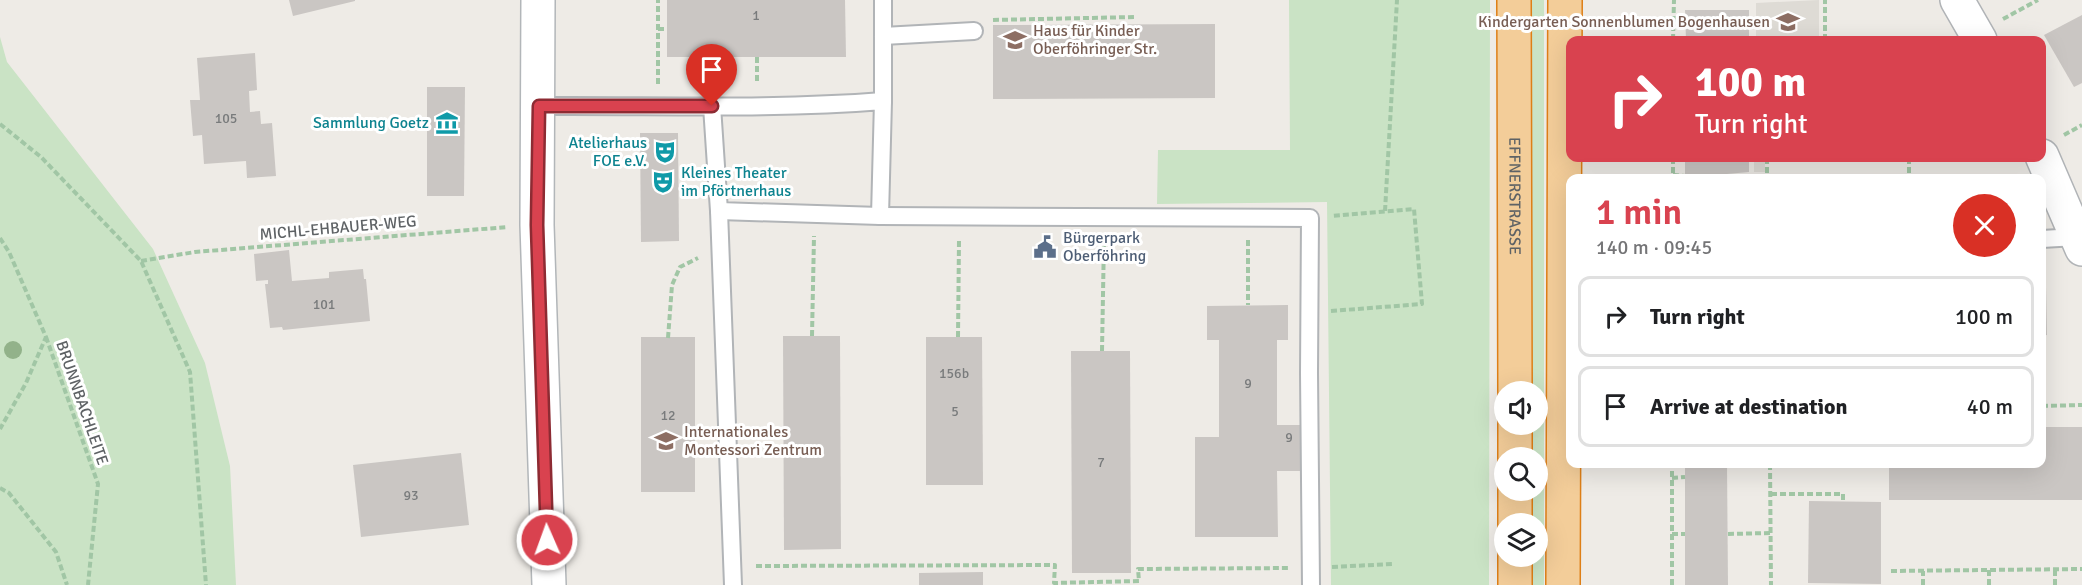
<!DOCTYPE html>
<html lang="en">
<head>
<meta charset="utf-8">
<style>
	body { margin:0; font-family:Signika,sans-serif; background:#f6f6f6; color:#202124; height:100vh; display:flex; flex-direction:column; font-size:22px; white-space:nowrap }
	* { box-sizing:border-box; margin:0 }
	p { font-size:20px; color:#757577 }
	.icon { flex:none; width:33px; height:33px; fill:none; stroke:currentColor; stroke-width:2; stroke-linecap:round; stroke-linejoin:round }
	.map { position:relative; flex:1; overflow:hidden }
	.panel { position:absolute; left:1566px; top:174px; width:480px; height:294px; display:flex; flex-direction:column; background:#fff; border-radius:12px; box-shadow:0 6px 24px #0002 }
	.panel>* { flex:none }
	.guide { position:absolute; left:1566px; top:36px; width:480px; height:126px; border-radius:12px; box-shadow:0 6px 24px #0002; background:#d9424f; color:#fff; overflow:hidden }
	.tools { position:absolute; left:1494px; top:381px; display:grid; gap:12px }
	.tools a { display:grid; place-items:center; width:54px; height:54px; border-radius:50%; background:#fff; box-shadow:0 6px 24px #0002; font-size:30px }
	.pin { position:absolute; display:grid; place-items:center; width:51px; height:51px; color:#fff; margin:-62px -26px; border-radius:50% 50% 50% 0; rotate:-45deg; box-shadow:0 0 6px #0007 }
	.pin .icon { rotate:45deg }
	.me { position:absolute; width:66px; margin:-33px; rotate:358deg; stroke-linejoin:round; filter:drop-shadow(0 0 4px #0008) }
	.turn { display:flex; align-items:center; gap:21px; height:126px; padding:0 30px; font-size:27px }
	.turn .icon { width:78px; height:78px; stroke-width:2.5 }
	.turn b { display:block; font-size:42px; line-height:51px }
	.round { display:grid; place-items:center; flex:none; width:63px; height:63px; border-radius:32px; background:#f6f6f6 }
	.summary { display:flex; align-items:center; justify-content:space-between; height:102px; padding:0 30px }
	h1 { font-size:36px; font-weight:600; line-height:45px; color:#d9424f }
	ul { padding:0; list-style:none }
	li { display:flex; align-items:center; gap:18px; height:81px; margin:0 12px 9px; padding:0 18px; border:3px solid #e0e0e0; border-radius:12px }
	li div { flex:1 }
	li b { display:block; font-size:22px }
	li em { font-style:normal }
	.map>svg:first-child { display:block }
	.education { fill:#dedbd5 }
	.green { fill:#cae3c5 }
	.building { fill:#cac6c3 }
	.lines { fill:none; stroke-linecap:round; stroke-linejoin:round }
	.lane-casing { stroke:#b1b4b7; stroke-width:20 }
	.street-casing { stroke:#b1b4b7; stroke-width:36 }
	.secondary-casing { stroke:#b2b6b9; stroke-width:36 }
	.highway-casing { stroke:#de7f17; stroke-width:36 }
	.path { stroke:#a1c6a5; stroke-width:4; stroke-dasharray:6 3; stroke-linecap:butt }
	.lane { stroke:#fff; stroke-width:16 }
	.street { stroke:#fff; stroke-width:33 }
	.secondary { stroke:#fff; stroke-width:33 }
	.highway { stroke:#f3cd99; stroke-width:33 }
	.tree { fill:#92b28a }
	.route-casing { stroke:#8d2b33; stroke-width:15 }
	.route { stroke:#d9424f; stroke-width:10 }
	.labels { text-anchor:middle; dominant-baseline:central; stroke-width:6; stroke-linejoin:round; paint-order:stroke }
	.number-label { font-size:14px; fill:#797b7c }
	.education-label { font-size:16px; fill:#785e54; stroke:#fff; text-anchor:start }
	.culture-label { font-size:16px; fill:#0d838f; stroke:#fff; text-anchor:end }
	.street-label { font-size:16px; fill:#5e6265; stroke:#fff }
	.service-label { font-size:16px; fill:#4e5e75; stroke:#fff; text-anchor:start }
</style>
</head>
<body>
<div class="map">
<svg width="2082" height="585" viewBox="0 0 2082 585">
	<rect width="100%" height="100%" fill="#eeebe6"/>
	<g class="education">
		<path d="M1819,0v40h-63v-37z"/>
		<rect x="1754" y="158" width="11" height="14"/>
	</g>
	<g class="green">
		<path d="M1289,0h201l-1,585h-158l-4,-383 -170,2 1,-54h132z"/>
		<path d="M1531,0h13v585h-12v-28l6,-1v-32l-6,-1v-32l6,-1v-32l-6,-1 -1,-32 7,-1v-32l-7,-1z"/>
		<path d="M0,37l7,25 146,187 52,114 25,103 6,119h-236z"/>
	</g>
	<g class="building">
		<path d="M289,0h66v1l-62,15z"/>
		<path d="M667,0h178l1,57h-179z"/>
		<path d="M1685,10h64v30h-63z"/>
		<path d="M2082,15v68l-8,4 -30,-52z"/>
		<path d="M1215,24v74l-222,1v-74z"/>
		<path d="M255,53l2,37 -8,1 1,21 10,-1 1,13 11,-1 4,53 -29,2 -1,-17 -42,3 -2,-29 -9,1 -3,-36h10l-3,-42z"/>
		<path d="M427,87h38l-1,109h-37z"/>
		<path d="M640,133h38l1,108 -38,1z"/>
		<path d="M1685,158h64v14l-22,2v4h-42z"/>
		<path d="M289,250l3,31 37,-3v-6l34,-3 1,10h2l4,42 -87,9 -1,-3 -12,1 -5,-44h3v-4l-12,1 -2,-27z"/>
		<path d="M2042,287h4l1,48 -5,1z"/>
		<path d="M1288,305v35h-11v85h23v46h-23l1,66h-83v-100h24v-97h-12v-34z"/>
		<path d="M783,336h57l1,213 -57,1z"/>
		<rect x="641" y="337" width="54" height="155"/>
		<path d="M926,337h56l1,148h-57z"/>
		<path d="M1071,351h59l1,222h-59z"/>
		<path d="M2042,427h40v73h-193v-36h153z"/>
		<path d="M461,453l8,72 -108,12 -8,-72z"/>
		<path d="M1685,464h42l1,121h-43z"/>
		<path d="M1809,501l72,1v82l-73,-1z"/>
		<path d="M983,572v13h-64v-12z"/>
	</g>
	<g class="lines">
		<g class="lane-casing">
			<g id="lane">
				<path d="M883,36l91,-5"/>
				<path d="M883,101v-101"/>
				<path d="M539,106c114,-1 230,4 344,-5l-3,115 -161,-5 -7,-105"/>
				<path d="M719,211l14,374"/>
				<path d="M880,216l430,2 -1,155 2,212"/>
				<path d="M2042,239l34,-2"/>
			</g>
		</g>
		<g class="street-casing">
			<g id="street">
				<path d="M1957,0l23,40"/>
				<path d="M2042,156l40,93"/>
			</g>
		</g>
		<g class="secondary-casing">
			<path id="secondary" d="M538,0l-1,225 12,360"/>
		</g>
		<g class="highway-casing">
			<g id="highway">
				<path id="s1" d="M1514,0l1,392"/>
				<path d="M1515,424v34"/>
				<path d="M1515,490v34"/>
				<path d="M1515,556v29"/>
				<path d="M1563,585l2,-585"/>
			</g>
		</g>
		<g class="path">
			<path d="M2003,19l35,-19"/>
			<path d="M993,20l143,-3"/>
			<path d="M658,29h9"/>
			<path d="M1673,40l1,-40"/>
			<path d="M1825,40v-40"/>
			<path d="M757,57v26"/>
			<path d="M658,84v-84"/>
			<path d="M0,124l41,33 100,104 49,111 16,213"/>
			<path d="M2064,135l18,-10"/>
			<path d="M1673,158v20"/>
			<path d="M1767,158v20"/>
			<path d="M1909,158v20"/>
			<path d="M1673,175l12,1"/>
			<path d="M1385,211l12,-211"/>
			<path d="M0,238l9,14 37,85 -20,46 -26,46"/>
			<path d="M1248,240v65"/>
			<path d="M141,261l54,-9 313,-25"/>
			<path d="M1331,311l91,-7 -8,-95 -82,7"/>
			<path d="M812,336l2,-100"/>
			<path d="M46,337l52,147 -10,101"/>
			<path d="M958,337l1,-97"/>
			<path d="M668,338l4,-53 8,-18 18,-9"/>
			<path d="M1102,351l2,-113"/>
			<path d="M2042,406l40,-1"/>
			<path d="M2042,406l1,21"/>
			<path d="M1770,464l1,121"/>
			<path d="M1672,478l13,-1"/>
			<path d="M0,488l9,5 47,59 11,33"/>
			<path d="M1771,494h72v8"/>
			<path d="M1672,534h13"/>
			<path d="M1728,534l43,-1"/>
			<path d="M756,566l299,-1 -1,18 85,-2 -1,-12 151,-1"/>
			<path d="M1332,567l60,-3"/>
			<path d="M1989,570v15"/>
			<path d="M2055,570v15"/>
			<path d="M1891,571l191,-2"/>
			<path d="M1672,585v-121"/>
			<path d="M1923,585v-14"/>
		</g>
		<use href="#lane" class="lane"/>
		<use href="#street" class="street"/>
		<use href="#secondary" class="secondary"/>
		<use href="#highway" class="highway"/>
	</g>
	<circle class="tree" cx="13" cy="350" r="9"/>
	<g class="lines">
		<g class="route-casing">
			<path id="route" d="M547,540l-10,-315 2,-119h173"/>
		</g>
		<use href="#route" class="route"/>
	</g>
	<defs>
		<g id="school-bare" transform="scale(1.8)"><path d="M0-5L7-2L0 1L-7-2ZM-4 1L0 2.5L4 1V4Q0 6-4 4Z" fill="#8d6e63" stroke="#fff" stroke-width="2.5" paint-order="stroke"/></g>
		<g id="museum-bare" transform="scale(1.8)"><path d="M0-6L6-3V-2H-6V-3ZM-5-1h2V3h-2ZM-1-1h2V3h-2ZM3-1h2V3H3ZM-6 4H6V6H-6Z" fill="#0f9aa8" stroke="#fff" stroke-width="2.5" paint-order="stroke"/></g>
		<g id="theatre-bare" transform="scale(1.8)"><path d="M-5-5.5Q0-4 5-5.5V0Q5 5 0 6Q-5 5-5 0ZM-3.3-2.5H-1v1.5H-3.3ZM1-2.5H3.3v1.5H1ZM-2.8 1Q0 5.5 2.8 1Z" fill="#0f9aa8" stroke="#fff" stroke-width="2.5" paint-order="stroke"/></g>
		<g id="civic-bare" transform="scale(1.8)"><path d="M-.6-6.5H3V-4.5H.6V-3L4-1V1h2V6H-6V1h2V-1L-.6-3ZM-1.2 2.5V6h2.4V2.5Z" fill="#5c6f8a" stroke="#fff" stroke-width="2.5" paint-order="stroke"/></g>
	</defs>
	<g fill-rule="evenodd">
		<use href="#school-bare" x="1788" y="22"/>
		<use href="#school-bare" x="1015" y="40"/>
		<use href="#museum-bare" x="447" y="123"/>
		<use href="#theatre-bare" x="665" y="152"/>
		<use href="#theatre-bare" x="663" y="182"/>
		<use href="#civic-bare" x="1045" y="247"/>
		<use href="#school-bare" x="666" y="441"/>
	</g>
	<g class="labels">
		<g class="number-label">
			<text x="756" y="15">1</text>
			<text x="226" y="118">105</text>
			<text x="324" y="304">101</text>
			<text x="954" y="373">156b</text>
			<text x="1248" y="383">9</text>
			<text x="955" y="411">5</text>
			<text x="668" y="415">12</text>
			<text x="1289" y="437">9</text>
			<text x="1101" y="462">7</text>
			<text x="411" y="495">93</text>
		</g>
		<g class="education-label">
			<text x="1770" y="22" text-anchor="end">Kindergarten Sonnenblumen Bogenhausen</text>
			<text x="1033" y="31">Haus für Kinder<tspan x="1033" dy="18">Oberföhringer Str.</tspan></text>
			<text x="684" y="432">Internationales<tspan x="684" dy="18">Montessori Zentrum</tspan></text>
		</g>
		<g class="culture-label">
			<text x="429" y="123">Sammlung Goetz</text>
			<text x="647" y="143">Atelierhaus<tspan x="647" dy="18">FOE e.V.</tspan></text>
			<text x="681" y="173" text-anchor="start">Kleines Theater<tspan x="681" dy="18">im Pförtnerhaus</tspan></text>
		</g>
		<g class="street-label">
			<text stroke="none"><textPath href="#s1" startOffset="196">EFFNERSTRASSE</textPath></text>
			<text transform="translate(338 228) rotate(-5)">MICHL-EHBAUER-WEG</text>
			<text transform="translate(82 403) rotate(71)">BRUNNBACHLEITE</text>
		</g>
		<g class="service-label">
			<text x="1063" y="238">Bürgerpark<tspan x="1063" dy="18">Oberföhring</tspan></text>
		</g>
	</g>
</svg>
<div class="tools">
<a><svg class="icon" aria-label="sound" viewBox="0 0 24 24"><path d="M4 9h4l5-4v14l-5-4H4zM17 9q2 3 0 6"/></svg></a>
<a><svg class="icon" aria-label="search" viewBox="0 0 24 24"><circle cx="10" cy="10" r="6"/><path d="M15 15l6 6"/></svg></a>
<a><svg class="icon" aria-label="layers" viewBox="0 0 24 24"><path d="M12 4l9 5-9 5-9-5zM3 14l9 5 9-5"/></svg></a>
</div>
<div class="pin" style="left:712px;top:106px;background:#d93025"><svg class="icon" aria-label="arrive" viewBox="0 0 24 24"><path d="M6 21V4h12l-3 4 3 4H6"/></svg></div>
<svg class="me" style="left:547px;top:540px" viewBox="-20 -20 40 40"><circle r="17" fill="#d9424f" stroke="#fff" stroke-width="3"/><path d="M0-11L8 9 0 5-8 9z" fill="#fff"/></svg>
<div class="guide">
<div class="turn"><svg class="icon" aria-label="right" viewBox="0 0 24 24"><path d="M7 20v-9h11M14 6l5 5-5 5"/></svg><div><b>100 m</b>Turn right</div></div>
</div>
<section class="panel">
<div class="summary"><div><h1>1 min</h1><p>140 m · 09:45</p></div><a class="round" style="background:#d93025;color:#fff"><svg class="icon" aria-label="close" viewBox="0 0 24 24"><path d="M6 6l12 12M18 6L6 18"/></svg></a></div>
<ul>
<li><svg class="icon" aria-label="right" viewBox="0 0 24 24"><path d="M7 20v-9h11M14 6l5 5-5 5"/></svg><div><b>Turn right</b></div><em>100 m</em></li>
<li><svg class="icon" aria-label="arrive" viewBox="0 0 24 24"><path d="M6 21V4h12l-3 4 3 4H6"/></svg><div><b>Arrive at destination</b></div><em>40 m</em></li>
</ul>
</section>
</div>
</body>
</html>
